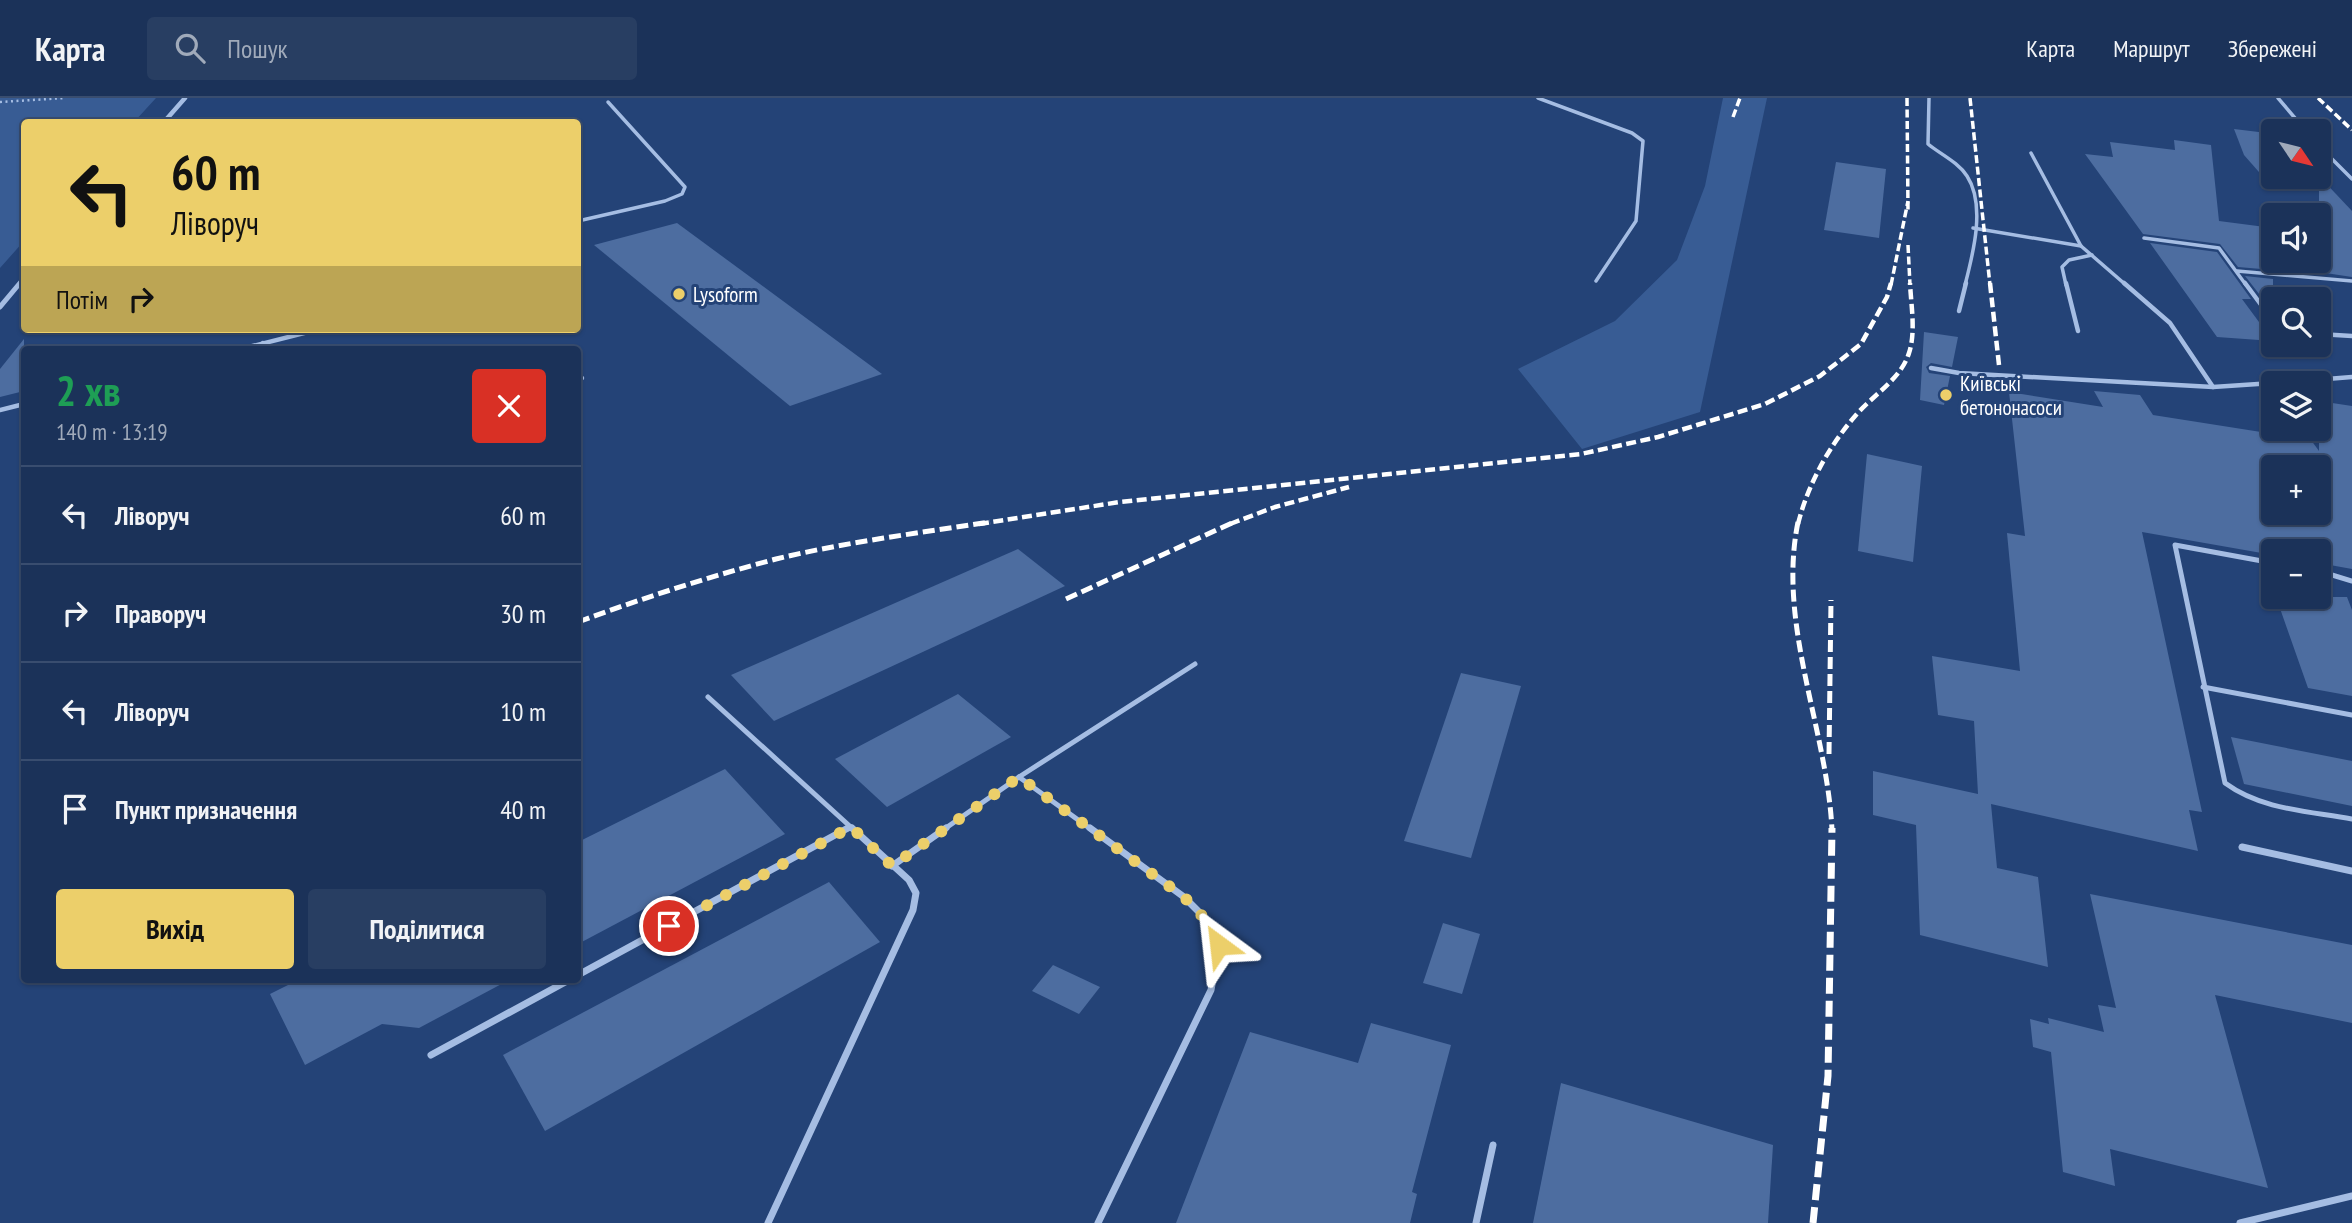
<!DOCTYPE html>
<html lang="uk">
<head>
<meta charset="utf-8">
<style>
	body { margin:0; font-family:"PT Sans Narrow",sans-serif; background:#283e62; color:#f1f3f6; height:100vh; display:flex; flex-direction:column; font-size:26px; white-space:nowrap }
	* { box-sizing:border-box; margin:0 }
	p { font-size:23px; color:#a0aaba }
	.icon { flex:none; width:38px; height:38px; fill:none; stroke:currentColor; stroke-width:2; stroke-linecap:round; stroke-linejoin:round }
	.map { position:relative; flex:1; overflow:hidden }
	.sheet { position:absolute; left:21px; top:248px; width:560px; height:637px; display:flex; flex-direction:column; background:#1b3259; border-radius:7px; box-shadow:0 2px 5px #0004,0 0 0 2px #394d6f }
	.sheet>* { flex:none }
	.guide { position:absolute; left:21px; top:21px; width:560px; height:214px; border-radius:7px; box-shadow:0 2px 5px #0004,0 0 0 2px #394d6f; background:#eccf6a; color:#111; overflow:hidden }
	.needle { width:46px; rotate:125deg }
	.tools { position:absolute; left:2261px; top:21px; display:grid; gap:14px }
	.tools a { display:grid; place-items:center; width:70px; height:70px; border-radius:7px; background:#1b3259; box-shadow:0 2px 5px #0004,0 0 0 2px #394d6f; font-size:35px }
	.pin { position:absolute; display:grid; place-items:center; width:60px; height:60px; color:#fff; margin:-30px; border:4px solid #fff; border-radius:50%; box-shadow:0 2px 7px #0007 }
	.me { position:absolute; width:77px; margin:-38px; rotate:330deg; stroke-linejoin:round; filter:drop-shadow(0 0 5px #0008) }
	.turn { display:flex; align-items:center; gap:24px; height:147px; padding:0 35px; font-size:32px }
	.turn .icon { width:91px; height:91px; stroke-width:2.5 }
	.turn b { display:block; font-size:49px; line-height:60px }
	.then { display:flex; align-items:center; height:66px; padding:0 35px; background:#0003; gap:14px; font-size:26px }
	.round { display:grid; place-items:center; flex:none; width:74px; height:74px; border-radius:7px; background:#283e62 }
	.headline { display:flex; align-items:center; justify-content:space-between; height:119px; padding:0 35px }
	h1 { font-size:42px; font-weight:700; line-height:52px; color:#1e9e55 }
	.button { display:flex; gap:14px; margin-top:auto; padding:14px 35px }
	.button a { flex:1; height:80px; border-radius:7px; background:#eccf6a; color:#111; font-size:28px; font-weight:700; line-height:80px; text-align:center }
	.button a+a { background:#283e62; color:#f1f3f6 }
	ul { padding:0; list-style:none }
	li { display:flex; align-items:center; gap:21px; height:98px; padding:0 35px; border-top:2px solid #394d6f }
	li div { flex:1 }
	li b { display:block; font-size:26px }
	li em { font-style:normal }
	header { display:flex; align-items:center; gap:42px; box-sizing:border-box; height:98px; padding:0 35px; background:#1b3259; border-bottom:2px solid #394d6f }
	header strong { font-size:33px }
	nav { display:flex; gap:38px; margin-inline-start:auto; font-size:24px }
	.search { width:490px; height:63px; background:#283e62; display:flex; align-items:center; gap:18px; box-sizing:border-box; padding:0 24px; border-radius:7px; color:#a0aaba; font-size:26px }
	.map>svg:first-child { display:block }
	.green { fill:#385c94 }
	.building { fill:#4d6da0; fill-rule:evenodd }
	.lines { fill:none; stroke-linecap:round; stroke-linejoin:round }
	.path { stroke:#a5bde3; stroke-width:2.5; stroke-dasharray:2 3.5; stroke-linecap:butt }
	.service-far3 { stroke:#a5bde3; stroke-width:3.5 }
	.service-far2 { stroke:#a5bde3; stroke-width:4.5 }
	.service-far1 { stroke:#a5bde3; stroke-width:5 }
	.service { stroke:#a5bde3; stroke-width:7 }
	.minor-far1 { stroke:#a5bde3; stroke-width:4.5 }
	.minor { stroke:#a5bde3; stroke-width:5 }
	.rail-far3 { stroke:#fff; stroke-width:3.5; stroke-dasharray:8 3.5; stroke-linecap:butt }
	.rail-far2 { stroke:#fff; stroke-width:4.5; stroke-dasharray:10 4.5; stroke-linecap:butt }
	.rail-far1 { stroke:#fff; stroke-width:5; stroke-dasharray:12 5; stroke-linecap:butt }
	.rail { stroke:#fff; stroke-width:7; stroke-dasharray:16 7; stroke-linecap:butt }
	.route { stroke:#eccf6a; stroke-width:12; stroke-dasharray:0 21.6 }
	.poi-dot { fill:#eccf6a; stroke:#244377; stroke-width:2.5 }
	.labels { text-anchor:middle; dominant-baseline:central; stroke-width:6; stroke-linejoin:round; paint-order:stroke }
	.far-poi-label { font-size:21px; fill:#fff; stroke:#244377; text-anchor:start }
</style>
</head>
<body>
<header>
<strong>Карта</strong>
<div class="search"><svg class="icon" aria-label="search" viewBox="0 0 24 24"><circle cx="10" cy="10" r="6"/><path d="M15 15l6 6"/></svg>Пошук</div>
<nav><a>Карта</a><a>Маршрут</a><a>Збережені</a></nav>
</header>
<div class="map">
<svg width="2352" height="1125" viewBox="0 0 2352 1125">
	<rect width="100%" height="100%" fill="#244377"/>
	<g class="green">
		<path d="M0,0h156l-22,24h-110v119l-24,27z"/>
		<path d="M1723,0h44l-67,314 -118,37 -64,-80 97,-48 62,-61 28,-74z"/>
	</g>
	<g class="building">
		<path d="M2234,31l33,4 6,14v41l-29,-33z"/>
		<path d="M2174,42l37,5 8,76 54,7v42l-35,-3 -18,-23 -77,-10 -58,-80 28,3 -3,-15 65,8z"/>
		<path d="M1836,64l50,7 -7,69 -55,-8z"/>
		<path d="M2319,78l33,35v66l-33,-5z"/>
		<path d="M677,125l205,151 -92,32 -196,-161z"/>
		<path d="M2150,145l67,9 34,47h-9l31,42 -56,-4z"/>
		<path d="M2245,178l28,3v20h-10z"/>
		<path d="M1924,234l34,5 -6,30 -21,-4 -5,4 3,6 21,3 -6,29 -24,-5z"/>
		<path d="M24,241v52l-24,6v-28z"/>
		<path d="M2094,293l46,4 13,20 158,25 8,11v-50l33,5v163l-33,-6v-12h-46v4l-131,-23 60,280 -13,-2 9,41 -207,-47 6,64 41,9 10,90 -128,-32 -4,-110 -43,-10v-44l105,23 -4,-73 -36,-6 -6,-59 88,15 -13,-138 18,3 -16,-144 94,15zM2273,369h46v46h-46z"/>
		<path d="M1867,356l55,12 -9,96 -55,-11z"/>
		<path d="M1018,451l47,37 -291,135 -43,-46z"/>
		<path d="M2276,499l43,5v-5h28l5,13v86l-44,-8z"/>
		<path d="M1461,575l60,13 -50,172 -67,-17z"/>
		<path d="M958,596l53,43 -124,70 -52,-48z"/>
		<path d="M2231,639l121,24v45l-108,-22z"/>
		<path d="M725,671l60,65 -207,110v-102z"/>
		<path d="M829,784l51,60 -335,189 -42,-76z"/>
		<path d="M2090,796l262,51v78l-137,-28 53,193 -158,-39 5,37 -52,-14 -12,-120 -18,-5 -3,-28 19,5 -1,-6 56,14 -6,-27 18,3z"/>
		<path d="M1443,825l37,11 -18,60 -39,-11z"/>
		<path d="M1053,867l47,22 -21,27 -47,-23z"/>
		<path d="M298,882h211l-90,48 -37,-4 -77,41 -35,-71z"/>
		<path d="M1371,925l80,22 -39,147 5,2 -7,29h-234l74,-191 108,31z"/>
		<path d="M1561,985l212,62 -5,78h-235z"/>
	</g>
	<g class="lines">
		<path class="path" d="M0,4l65,-4"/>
		<g class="service-far3">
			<path d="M1538,0l94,35 11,8 -7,80 -40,60"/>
			<path d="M1929,0l-1,46c12,10 30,18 39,32 19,29 6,78 -2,109"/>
			<path d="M2278,0l28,33"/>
			<path d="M2319,48l33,33"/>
			<path d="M2031,55l50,93 45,39"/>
			<path d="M578,123l87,-20 17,-7 3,-7 -77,-85"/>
			<path d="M1973,130l108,18"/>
			<path d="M2144,140l75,10 27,37"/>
			<path d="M2237,173l115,10"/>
			<path d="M2066,187l-4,-18 7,-7 23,-5"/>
		</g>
		<g class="service-far2">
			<path d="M2066,185l12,48"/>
			<path d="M2124,185l46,40 43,64"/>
			<path d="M2245,185l28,38"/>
			<path d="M1959,213l7,-28"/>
			<path d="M2319,236l33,2"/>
			<path d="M263,245l11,7"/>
			<path d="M2291,247l5,7"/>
			<path d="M237,252l83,-21"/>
			<path d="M1931,270l28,5 254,14 60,-4"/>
			<path d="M578,281l4,-1"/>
			<path d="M2275,285l77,-6"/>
			<path d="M0,312l24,-6"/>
		</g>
		<g class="service-far1">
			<path d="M2273,465l-98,-18 50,238c37,27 83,28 127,36"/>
			<path d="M2319,473l33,10"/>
			<path d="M2203,589l149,28"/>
			<path d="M708,599l146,133"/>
			<path d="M1019,679l73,53"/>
			<path d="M845,732l6,-3"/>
			<path d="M943,732l76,-53 176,-113"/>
		</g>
		<g class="service">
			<path d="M1090,730l94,69 24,24 11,24 -8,45 -113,233"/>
			<path d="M2242,749l110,24"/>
			<path d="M892,768l54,-38"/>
			<path d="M578,877l270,-147"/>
			<path d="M431,957l138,-75"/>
			<path d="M768,1125l145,-313 3,-17 -7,-13 -57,-52"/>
			<path d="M1476,1125l17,-78"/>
			<path d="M2240,1125l112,-27"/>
		</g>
		<g class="minor-far1">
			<path d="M164,24l21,-24"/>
			<path d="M19,187l5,-6"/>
		</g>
		<path class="minor" d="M0,209l20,-24"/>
		<g class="rail-far3">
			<path d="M1907,0l1,112"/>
			<path d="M1970,0l20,187"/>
			<path d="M2318,0l34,32"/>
			<path d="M1733,19l7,-19"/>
			<path d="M1908,147l2,40"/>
			<path d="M1891,187l17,-84"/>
		</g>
		<g class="rail-far2">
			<path d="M1990,185l9,82"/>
			<path d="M979,426l141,-22 461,-48 77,-17 107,-33 55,-28 41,-32 26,-47 4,-14"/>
			<path d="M1230,426l45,-17 74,-20"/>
			<path d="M1798,426c10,-40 31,-78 58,-109 17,-20 45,-36 53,-62 7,-21 2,-48 1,-70"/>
		</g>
		<g class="rail-far1">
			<path d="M1798,424c-21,103 29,206 34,308"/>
			<path d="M1066,501l168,-77"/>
			<path d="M578,524c65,-24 130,-45 198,-63 70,-17 143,-26 214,-37"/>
			<path d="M1829,656l2,-154"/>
		</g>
		<path class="rail" d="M1813,1125l15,-147 4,-248"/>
	</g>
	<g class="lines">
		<path class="route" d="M669,828l182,-99 41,39 127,-89 165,120 24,25 11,23"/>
	</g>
	<g class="poi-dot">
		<circle cx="679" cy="196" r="7"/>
		<circle cx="1946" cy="297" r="7"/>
	</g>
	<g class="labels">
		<g class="far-poi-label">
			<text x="693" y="196">Lysoform</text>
			<text x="1960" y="285">Київські<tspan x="1960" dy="24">бетононасоси</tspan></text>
		</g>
	</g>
</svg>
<div class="tools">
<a><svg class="needle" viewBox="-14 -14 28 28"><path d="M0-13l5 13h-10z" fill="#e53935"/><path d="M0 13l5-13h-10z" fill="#a0aaba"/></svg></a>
<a><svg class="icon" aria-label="sound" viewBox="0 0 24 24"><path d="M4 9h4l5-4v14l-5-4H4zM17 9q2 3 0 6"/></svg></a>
<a><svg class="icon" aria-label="search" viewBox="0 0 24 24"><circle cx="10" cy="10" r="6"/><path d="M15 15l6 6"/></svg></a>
<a><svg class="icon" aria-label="layers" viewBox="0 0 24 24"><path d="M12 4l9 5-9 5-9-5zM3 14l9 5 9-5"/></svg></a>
<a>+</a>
<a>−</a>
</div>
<div class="pin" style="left:669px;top:828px;background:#d93025"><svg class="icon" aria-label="arrive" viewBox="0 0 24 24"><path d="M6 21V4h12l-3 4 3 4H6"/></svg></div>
<svg class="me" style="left:1219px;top:847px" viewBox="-20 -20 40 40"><path d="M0-17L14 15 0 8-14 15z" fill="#eccf6a" stroke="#fff" stroke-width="4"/></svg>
<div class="guide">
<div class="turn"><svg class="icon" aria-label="left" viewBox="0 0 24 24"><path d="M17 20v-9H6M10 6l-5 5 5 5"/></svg><div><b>60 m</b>Ліворуч</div></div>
<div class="then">Потім<svg class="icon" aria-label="right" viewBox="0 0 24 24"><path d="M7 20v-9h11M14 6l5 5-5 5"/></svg></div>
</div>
<section class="sheet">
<div class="headline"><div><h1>2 хв</h1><p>140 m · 13:19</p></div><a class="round" style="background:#d93025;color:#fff"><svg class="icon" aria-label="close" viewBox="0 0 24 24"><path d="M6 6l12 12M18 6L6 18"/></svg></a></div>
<ul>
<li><svg class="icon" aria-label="left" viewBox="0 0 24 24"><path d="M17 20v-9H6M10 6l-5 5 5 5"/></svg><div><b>Ліворуч</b></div><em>60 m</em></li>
<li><svg class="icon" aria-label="right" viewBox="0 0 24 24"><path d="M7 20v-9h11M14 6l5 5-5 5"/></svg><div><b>Праворуч</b></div><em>30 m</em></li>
<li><svg class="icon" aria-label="left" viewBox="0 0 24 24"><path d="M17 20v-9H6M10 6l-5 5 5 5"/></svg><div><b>Ліворуч</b></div><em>10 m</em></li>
<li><svg class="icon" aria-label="arrive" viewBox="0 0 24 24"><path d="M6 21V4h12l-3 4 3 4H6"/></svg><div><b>Пункт призначення</b></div><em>40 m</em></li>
</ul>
<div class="button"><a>Вихід</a><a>Поділитися</a></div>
</section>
</div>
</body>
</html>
